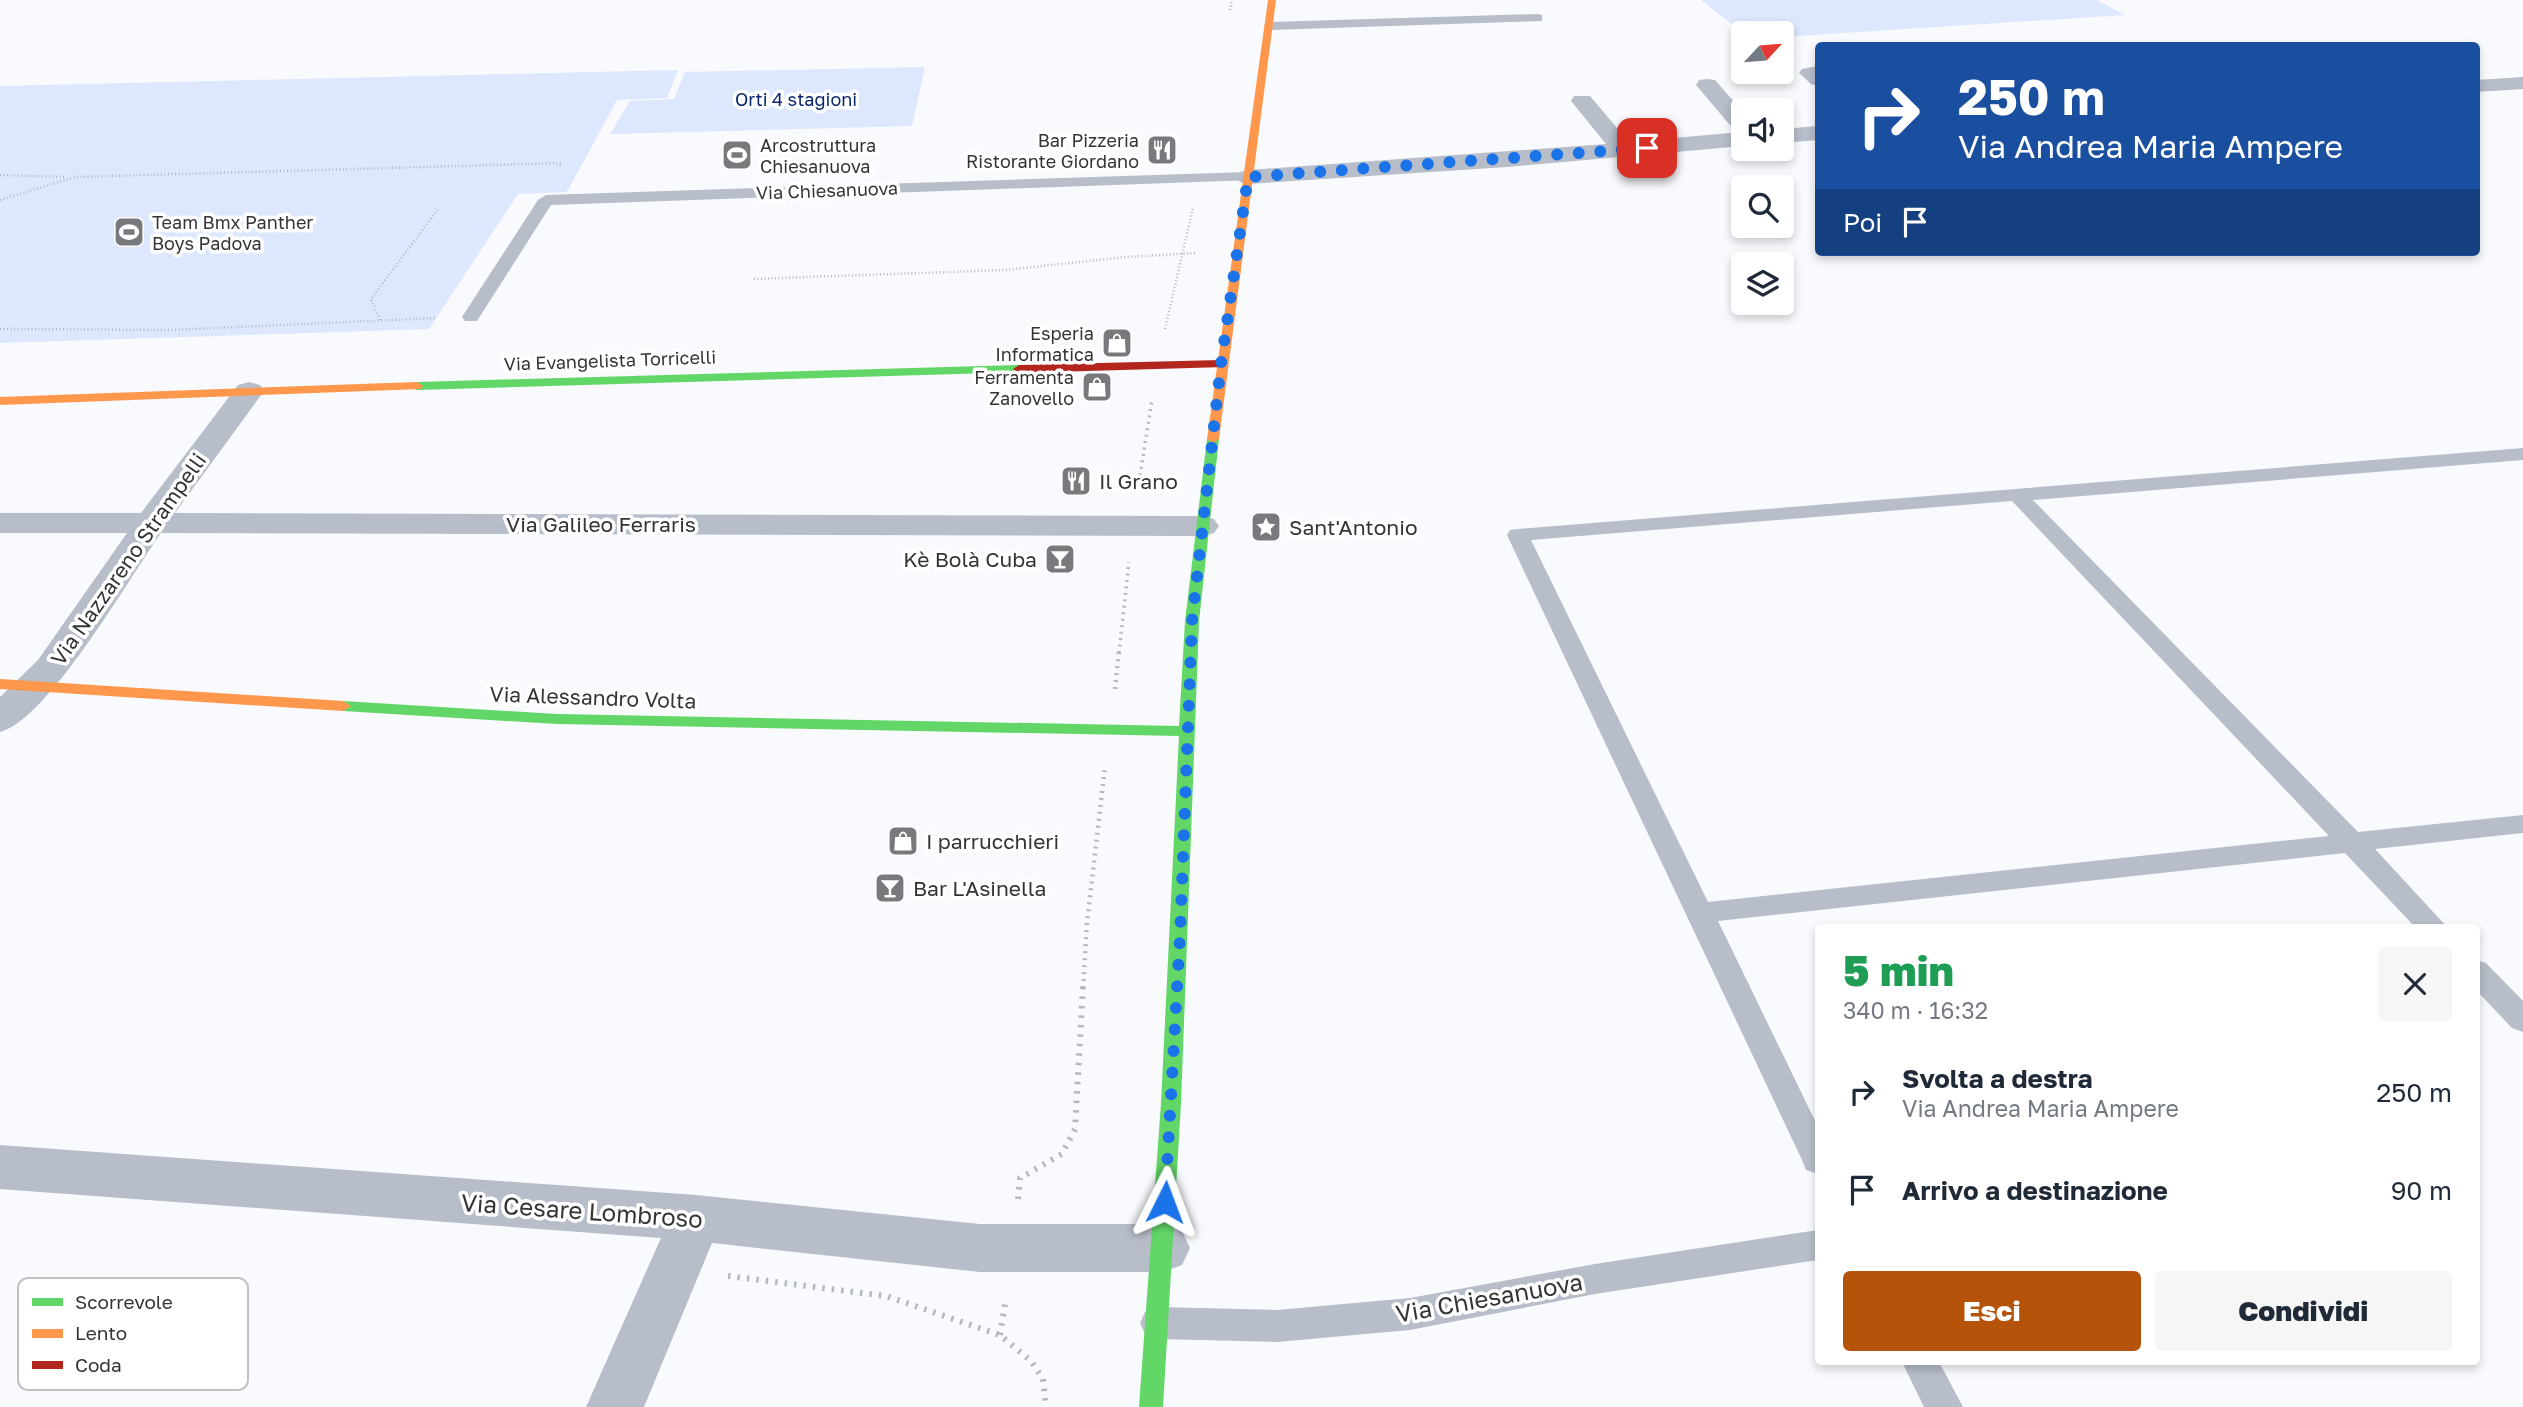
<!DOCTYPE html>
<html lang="it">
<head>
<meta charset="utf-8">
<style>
	body { margin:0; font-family:"Golos Text",sans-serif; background:#f6f6f7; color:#1f2937; height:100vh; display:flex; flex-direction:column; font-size:26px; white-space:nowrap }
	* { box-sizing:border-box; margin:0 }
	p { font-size:23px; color:#747a83 }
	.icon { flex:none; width:38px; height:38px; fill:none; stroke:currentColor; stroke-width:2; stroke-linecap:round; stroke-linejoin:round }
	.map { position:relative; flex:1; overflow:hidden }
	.sheet { position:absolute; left:1815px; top:924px; width:665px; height:441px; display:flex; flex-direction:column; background:#fff; border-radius:7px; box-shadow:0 4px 10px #0003 }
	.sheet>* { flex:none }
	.banner { position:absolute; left:1815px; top:42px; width:665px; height:214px; border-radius:7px; box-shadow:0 4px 10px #0003; background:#1a4fa0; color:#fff; overflow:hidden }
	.needle { width:46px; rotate:64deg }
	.controls { position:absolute; left:1731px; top:21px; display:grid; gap:14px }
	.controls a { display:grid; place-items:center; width:63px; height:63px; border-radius:7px; background:#fff; box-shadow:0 4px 10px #0003; font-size:35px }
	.pin { position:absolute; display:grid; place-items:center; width:60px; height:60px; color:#fff; margin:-30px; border-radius:14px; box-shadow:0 4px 10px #0006 }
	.me { position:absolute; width:77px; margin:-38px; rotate:3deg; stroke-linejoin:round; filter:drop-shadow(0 0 5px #0008) }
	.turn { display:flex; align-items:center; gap:24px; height:147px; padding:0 28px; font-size:32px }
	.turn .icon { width:91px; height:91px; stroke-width:2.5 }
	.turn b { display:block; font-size:49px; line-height:60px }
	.then { display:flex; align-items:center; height:66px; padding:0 28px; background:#0003; gap:14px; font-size:26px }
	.round { display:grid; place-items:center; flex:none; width:74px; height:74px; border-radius:7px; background:#f6f6f7 }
	.headline { display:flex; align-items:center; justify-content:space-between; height:119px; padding:0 28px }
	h1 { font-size:42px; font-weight:800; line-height:52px; color:#1e9e55 }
	.button { display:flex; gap:14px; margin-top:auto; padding:14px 28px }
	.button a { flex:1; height:80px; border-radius:7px; background:#b45309; color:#fff; font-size:28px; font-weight:800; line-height:80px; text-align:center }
	.button a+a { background:#f6f6f7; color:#1f2937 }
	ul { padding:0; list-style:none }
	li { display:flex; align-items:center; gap:21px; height:98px; padding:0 28px }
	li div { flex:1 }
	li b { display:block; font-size:26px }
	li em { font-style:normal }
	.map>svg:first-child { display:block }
	.green { fill:#dde8fe }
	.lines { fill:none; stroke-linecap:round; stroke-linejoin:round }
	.path-far3 { stroke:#b5b9c1; stroke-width:2.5; stroke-dasharray:1 2.5; stroke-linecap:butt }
	.path-far2 { stroke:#b5b9c1; stroke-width:3.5; stroke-dasharray:2 4.5; stroke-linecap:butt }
	.path-far1 { stroke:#b5b9c1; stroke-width:4.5; stroke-dasharray:2 5; stroke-linecap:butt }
	.path { stroke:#b5b9c1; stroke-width:6; stroke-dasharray:2.5 7; stroke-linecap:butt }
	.lane { fill:#b7bdc9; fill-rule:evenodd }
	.street { fill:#b7bdc9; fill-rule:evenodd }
	.fast { fill:#63d668; fill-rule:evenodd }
	.slow { fill:#ff974d; fill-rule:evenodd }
	.jam { fill:#b3261e; fill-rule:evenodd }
	.route { stroke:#1a73e8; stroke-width:12; stroke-dasharray:0 21.6 }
	.labels { text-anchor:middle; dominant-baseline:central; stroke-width:7; stroke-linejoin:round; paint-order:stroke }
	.far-park-label { font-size:18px; fill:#0b266e; stroke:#fff }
	.far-poi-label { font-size:18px; fill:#333436; stroke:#fff; text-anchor:end }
	.far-street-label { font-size:18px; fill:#333436; stroke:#fff }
	.poi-label { font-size:21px; fill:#333436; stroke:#fff; text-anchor:start }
	.street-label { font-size:21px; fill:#333436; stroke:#fff }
	.near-street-label { font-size:24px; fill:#333436; stroke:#fff }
	.key { fill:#fff; stroke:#c2c2c3; stroke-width:2 }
	.key-label { font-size:19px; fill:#333436 }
</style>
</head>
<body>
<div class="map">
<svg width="2523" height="1407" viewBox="0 0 2523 1407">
	<rect width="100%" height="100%" fill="#f8fafd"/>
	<g class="green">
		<path d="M1701,0h396l28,15 -343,22v-4h-39z"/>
		<path d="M925,67l-13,59 -302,8 20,-33 44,-2 11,-27z"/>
		<path d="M678,70l-11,28 -50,2 -50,92 -49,2 -89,135 -429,14v-257z"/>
	</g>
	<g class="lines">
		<g class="path-far3">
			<path d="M1230,10l2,-10"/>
			<path d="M0,175l66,2"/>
			<path d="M0,200l75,-23 486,-14 -2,4"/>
			<path d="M754,279l251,-9 121,-13 71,-4"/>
			<path d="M380,320l-9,-21 68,-91"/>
			<path d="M0,329l172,1 264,-12"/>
			<path d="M1165,329l28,-121"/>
		</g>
		<g class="path-far2">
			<path d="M1138,488l14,-88"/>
			<path d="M1119,653l10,-91"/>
		</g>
		<g class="path-far1">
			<path d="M1115,689l4,-38"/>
			<path d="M1083,988l4,-65 18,-156"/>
		</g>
		<g class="path">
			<path d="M1018,1199l2,-21 42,-24 13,-25 8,-143"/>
			<path d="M728,1276l158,20 114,39 31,26 12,18 3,28"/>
			<path d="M1000,1335l6,-37"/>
		</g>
		<g class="lane">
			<path d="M1538,14l4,1v6l-272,9 -6,-4 6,-4z"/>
			<path d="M1248,172l5,2 3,3 -3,3 -702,25 -74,116h-12l-3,-4 76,-117 8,-5z"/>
			<path d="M2523,448v12l-490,40 325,332 165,-17v18l-148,16 73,79h-32l-71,-75 -627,68 100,206v47l-12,-4 -4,-10 -295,-625 3,-5 8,-1zM2012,501l317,335 -621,66 -177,-362z"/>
			<path d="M2476,960l10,3 37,38v31l-11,-4 -36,-38z"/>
			<path d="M1818,1230v30l-223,34 -185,36 -133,12 -119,-3 -13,-5 -5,-11 5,-11 13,-5 119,3 133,-12 185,-34z"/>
			<path d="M1902,1362h37l24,45h-39z"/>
		</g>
		<g class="street">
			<path d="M1818,66v20l-7,-2 -12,-11 3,-4z"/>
			<path d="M2523,77v12l-47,3v-12z"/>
			<path d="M1707,79l8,1 28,32v34l-236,21 -259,17 -8,-2 -4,-5 4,-5 8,-2 358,-26 -35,-43 3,-5h16l39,46 112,-10 -6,-1 -39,-46 3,-5z"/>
			<path d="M1818,126v14l-36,3v-14z"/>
			<path d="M249,382l11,3 4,6 -89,122 1027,3 12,3 5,7 -5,7 -12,3 -1041,-3c-32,45 -113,187 -161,199v-35l38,-37 89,-127h-127v-20h141l97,-128z"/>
			<path d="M0,1145l696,50 284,29h183l19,7 8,17 -8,17 -19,7h-183l-268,-29 -68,164h-58l75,-169 -661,-49z"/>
		</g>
		<g class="fast">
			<path d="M1019,365l6,4 -2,3 -606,18 -6,-4 6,-4z"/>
			<path d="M1213,435l6,4 -20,182 -18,482 -18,304h-24l22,-304 18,-367 -622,-12 -214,-13 -8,-5 8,-5 214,13 622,12 6,-105 22,-182z"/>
		</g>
		<g class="slow">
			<path d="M1268,0h8l-57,439 -6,4 -6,-4z"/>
			<path d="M417,382l6,4 -2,3 -421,16v-8z"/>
			<path d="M0,679l343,22 8,5 -8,5 -343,-22z"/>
		</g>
		<path class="jam" d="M1221,360l4,1v6l-206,6 -6,-4 6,-4z"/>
	</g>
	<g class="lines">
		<path class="route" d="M1165,1202l15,-266 12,-315 29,-257 27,-187 399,-29"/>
	</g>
	<defs>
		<g id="restaurant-square" transform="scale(1.575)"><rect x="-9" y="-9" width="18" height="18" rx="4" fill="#78797c" stroke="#fff"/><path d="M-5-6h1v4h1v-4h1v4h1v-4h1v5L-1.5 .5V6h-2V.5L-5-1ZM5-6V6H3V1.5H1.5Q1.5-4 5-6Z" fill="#fff"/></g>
		<g id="stadium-square" transform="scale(1.575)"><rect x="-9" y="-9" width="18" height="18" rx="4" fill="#78797c" stroke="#fff"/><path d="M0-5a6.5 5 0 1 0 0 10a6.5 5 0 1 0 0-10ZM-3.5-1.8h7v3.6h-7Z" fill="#fff"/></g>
		<g id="shop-square" transform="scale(1.575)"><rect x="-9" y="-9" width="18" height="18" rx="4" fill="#78797c" stroke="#fff"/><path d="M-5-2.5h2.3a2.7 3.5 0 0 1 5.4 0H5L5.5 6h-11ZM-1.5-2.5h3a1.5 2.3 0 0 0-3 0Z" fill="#fff"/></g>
		<g id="sight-square" transform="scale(1.575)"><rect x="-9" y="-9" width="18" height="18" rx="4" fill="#78797c" stroke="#fff"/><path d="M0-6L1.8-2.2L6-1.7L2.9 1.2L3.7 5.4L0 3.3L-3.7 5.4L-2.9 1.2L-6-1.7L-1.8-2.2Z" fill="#fff"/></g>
		<g id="bar-square" transform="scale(1.575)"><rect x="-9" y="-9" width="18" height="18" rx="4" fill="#78797c" stroke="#fff"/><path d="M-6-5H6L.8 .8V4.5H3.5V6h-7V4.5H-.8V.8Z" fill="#fff"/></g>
	</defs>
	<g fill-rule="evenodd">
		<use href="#restaurant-square" x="1162" y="150"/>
		<use href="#stadium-square" x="737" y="155"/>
		<use href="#stadium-square" x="129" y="232"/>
		<use href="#shop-square" x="1117" y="343"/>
		<use href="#shop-square" x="1097" y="387"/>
		<use href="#restaurant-square" x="1076" y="481"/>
		<use href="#sight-square" x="1266" y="527"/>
		<use href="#bar-square" x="1060" y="559"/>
		<use href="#shop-square" x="903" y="841"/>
		<use href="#bar-square" x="890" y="888"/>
	</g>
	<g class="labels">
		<g class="far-park-label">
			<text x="796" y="99">Orti 4 stagioni</text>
		</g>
		<g class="far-poi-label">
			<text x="1139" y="140">Bar Pizzeria<tspan x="1139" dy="21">Ristorante Giordano</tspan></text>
			<text x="760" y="145" text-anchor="start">Arcostruttura<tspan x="760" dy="21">Chiesanuova</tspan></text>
			<text x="152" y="222" text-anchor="start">Team Bmx Panther<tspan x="152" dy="21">Boys Padova</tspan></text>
			<text x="1094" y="333">Esperia<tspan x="1094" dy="21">Informatica</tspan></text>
			<text x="1074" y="377">Ferramenta<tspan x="1074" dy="21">Zanovello</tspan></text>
		</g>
		<g class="far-street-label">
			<text transform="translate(827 190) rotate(-2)">Via Chiesanuova</text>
			<text transform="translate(610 360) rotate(-2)">Via Evangelista Torricelli</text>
		</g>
		<g class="poi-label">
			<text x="1099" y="481">Il Grano</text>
			<text x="1289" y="527">Sant'Antonio</text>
			<text x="1037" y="559" text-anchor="end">Kè Bolà Cuba</text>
			<text x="926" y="841">I parrucchieri</text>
			<text x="913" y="888">Bar L'Asinella</text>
		</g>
		<g class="street-label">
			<text x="601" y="524">Via Galileo Ferraris</text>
			<text transform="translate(128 559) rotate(-55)">Via Nazzareno Strampelli</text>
			<text transform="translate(593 697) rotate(2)">Via Alessandro Volta</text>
		</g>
		<g class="near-street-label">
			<text transform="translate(582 1210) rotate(4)">Via Cesare Lombroso</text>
			<text transform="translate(1489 1297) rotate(-10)">Via Chiesanuova</text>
		</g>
	</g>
	<rect x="18" y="1278" width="230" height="112" rx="10" class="key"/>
	<rect x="32" y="1298" width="31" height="8" fill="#63d668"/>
	<rect x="32" y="1329" width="31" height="9" fill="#ff974d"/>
	<rect x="32" y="1361" width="31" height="8" fill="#b3261e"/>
	<g class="key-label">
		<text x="75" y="1309">Scorrevole</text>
		<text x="75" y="1340">Lento</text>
		<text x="75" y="1372">Coda</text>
	</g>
</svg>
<div class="controls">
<a><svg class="needle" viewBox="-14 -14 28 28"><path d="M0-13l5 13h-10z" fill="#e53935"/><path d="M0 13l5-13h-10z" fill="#747a83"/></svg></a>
<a><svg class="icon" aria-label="sound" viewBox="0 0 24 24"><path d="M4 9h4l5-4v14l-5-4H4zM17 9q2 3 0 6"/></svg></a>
<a><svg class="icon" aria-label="search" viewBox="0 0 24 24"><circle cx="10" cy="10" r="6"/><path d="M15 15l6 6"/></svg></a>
<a><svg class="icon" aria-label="layers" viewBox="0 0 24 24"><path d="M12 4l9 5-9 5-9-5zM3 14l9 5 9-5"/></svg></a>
</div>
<div class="pin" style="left:1647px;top:148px;background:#d93025"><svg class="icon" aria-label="arrive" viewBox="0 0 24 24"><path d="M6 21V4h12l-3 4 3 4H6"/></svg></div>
<svg class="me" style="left:1165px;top:1202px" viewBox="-20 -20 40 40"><path d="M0-17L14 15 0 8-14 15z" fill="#1a73e8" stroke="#fff" stroke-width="4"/></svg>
<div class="banner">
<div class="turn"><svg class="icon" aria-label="right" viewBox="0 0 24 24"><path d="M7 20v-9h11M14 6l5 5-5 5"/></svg><div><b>250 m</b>Via Andrea Maria Ampere</div></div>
<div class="then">Poi<svg class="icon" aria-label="arrive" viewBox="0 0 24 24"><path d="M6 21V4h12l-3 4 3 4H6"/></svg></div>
</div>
<section class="sheet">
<div class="headline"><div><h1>5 min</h1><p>340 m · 16:32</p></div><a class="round"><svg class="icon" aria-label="close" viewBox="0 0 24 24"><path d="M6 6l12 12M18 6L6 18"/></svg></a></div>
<ul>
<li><svg class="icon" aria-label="right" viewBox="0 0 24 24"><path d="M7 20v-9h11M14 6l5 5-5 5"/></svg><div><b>Svolta a destra</b><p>Via Andrea Maria Ampere</p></div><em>250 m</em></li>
<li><svg class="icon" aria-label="arrive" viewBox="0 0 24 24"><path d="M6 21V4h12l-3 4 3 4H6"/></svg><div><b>Arrivo a destinazione</b></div><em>90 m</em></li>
</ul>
<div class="button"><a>Esci</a><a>Condividi</a></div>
</section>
</div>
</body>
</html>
